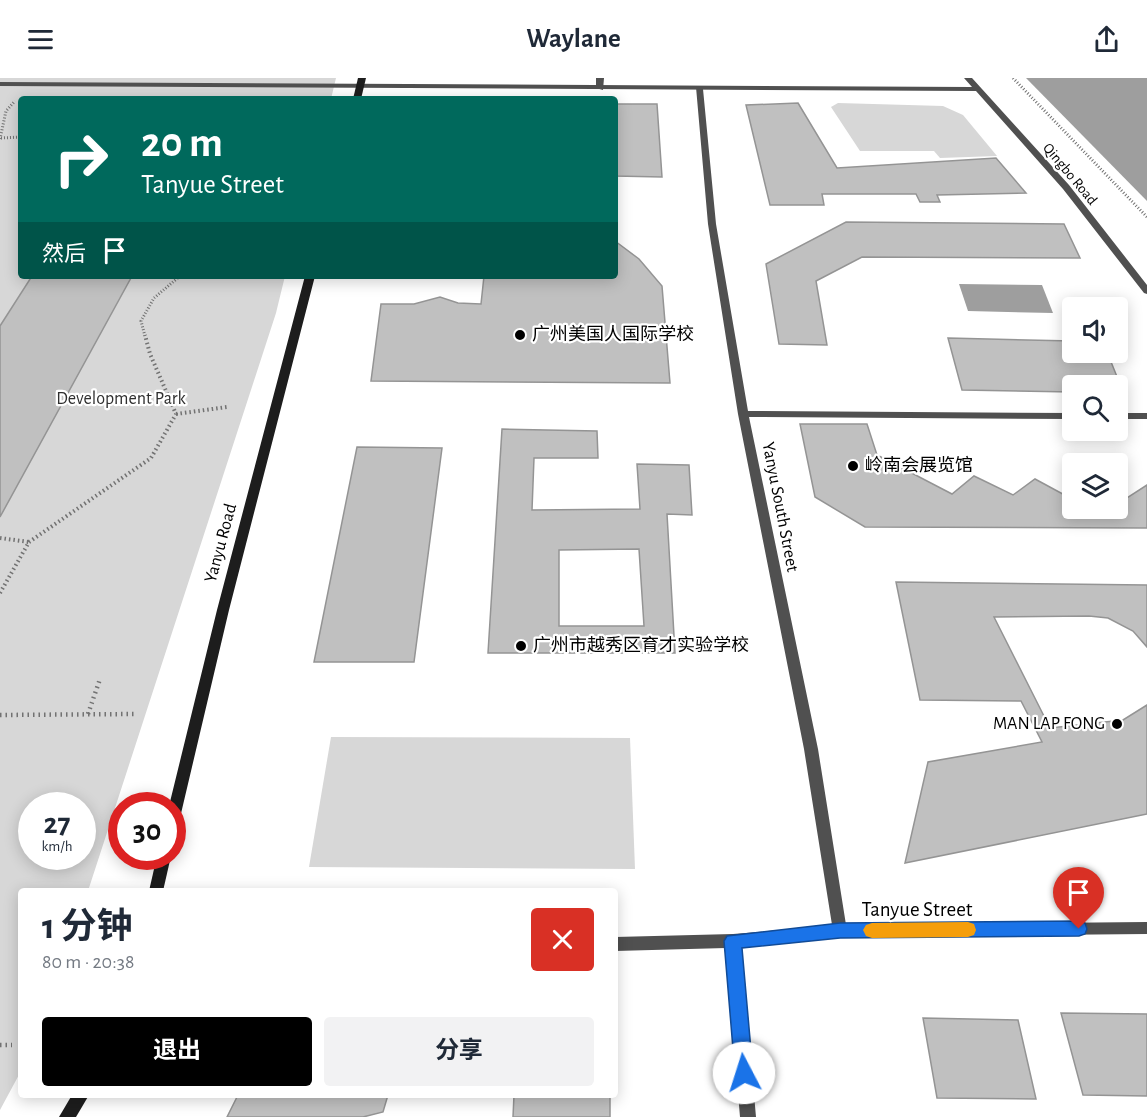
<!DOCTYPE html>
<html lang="zh">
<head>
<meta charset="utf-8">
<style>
	body { margin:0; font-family:"Alegreya Sans","Noto Sans SC",sans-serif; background:#f2f2f3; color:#1f2937; height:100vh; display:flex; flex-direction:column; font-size:22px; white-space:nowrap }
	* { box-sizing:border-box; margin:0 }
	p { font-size:20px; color:#747a83 }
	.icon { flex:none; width:33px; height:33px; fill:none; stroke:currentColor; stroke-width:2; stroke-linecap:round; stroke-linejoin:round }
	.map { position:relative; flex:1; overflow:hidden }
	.sheet { position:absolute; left:18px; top:810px; width:600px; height:210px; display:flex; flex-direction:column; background:#fff; border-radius:6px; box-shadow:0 3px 15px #0003 }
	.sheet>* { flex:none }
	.hud { position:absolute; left:18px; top:18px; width:600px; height:183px; border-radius:6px; box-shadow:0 3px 15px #0003; background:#00695c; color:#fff; overflow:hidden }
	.controls { position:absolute; left:1062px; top:219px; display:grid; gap:12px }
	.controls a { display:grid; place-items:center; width:66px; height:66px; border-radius:6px; background:#fff; box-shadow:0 3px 15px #0003; font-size:30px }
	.speed { position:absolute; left:18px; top:714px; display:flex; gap:12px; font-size:30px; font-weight:700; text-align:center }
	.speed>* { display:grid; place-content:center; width:78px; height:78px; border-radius:50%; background:#fff; box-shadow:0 3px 15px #0003; line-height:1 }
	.speed small { font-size:15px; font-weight:400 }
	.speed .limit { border:9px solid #d22; background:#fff; color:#111 }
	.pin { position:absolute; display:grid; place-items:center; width:51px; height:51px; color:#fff; margin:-62px -26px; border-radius:50% 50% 50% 0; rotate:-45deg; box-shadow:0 0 6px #0007 }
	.pin .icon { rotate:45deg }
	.me { position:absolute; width:66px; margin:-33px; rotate:355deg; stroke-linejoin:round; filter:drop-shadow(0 0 4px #0008) }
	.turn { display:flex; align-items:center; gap:21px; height:126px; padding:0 24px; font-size:27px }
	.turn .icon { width:78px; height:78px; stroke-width:2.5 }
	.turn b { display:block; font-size:42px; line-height:51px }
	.then { display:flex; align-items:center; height:57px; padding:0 24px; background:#0003; gap:12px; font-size:22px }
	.round { display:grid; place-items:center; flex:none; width:63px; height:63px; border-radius:6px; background:#f2f2f3 }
	.headline { display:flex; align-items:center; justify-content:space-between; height:102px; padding:0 24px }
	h1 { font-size:36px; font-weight:700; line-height:45px }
	.button { display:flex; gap:12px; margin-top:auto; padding:12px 24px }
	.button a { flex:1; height:69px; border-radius:6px; background:#000; color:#fff; font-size:24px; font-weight:700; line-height:69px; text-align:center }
	.button a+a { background:#f2f2f3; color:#1f2937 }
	header { display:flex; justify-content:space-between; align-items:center; height:78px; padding:0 24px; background:#fff; font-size:27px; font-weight:700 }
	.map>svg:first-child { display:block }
	.green { fill:#d7d7d7; fill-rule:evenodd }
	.water { fill:#9e9e9e }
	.building { fill:#c0c0c0; stroke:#949494; stroke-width:1.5; fill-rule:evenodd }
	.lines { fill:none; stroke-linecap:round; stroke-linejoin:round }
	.path-far2 { stroke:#727272; stroke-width:3; stroke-dasharray:1 2; stroke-linecap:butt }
	.path-far1 { stroke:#727272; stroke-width:4; stroke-dasharray:1.5 3; stroke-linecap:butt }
	.path { stroke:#727272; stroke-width:4.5; stroke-dasharray:1.5 4; stroke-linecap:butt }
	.lane { fill:#505050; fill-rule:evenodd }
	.street { fill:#505050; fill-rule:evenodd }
	.secondary { fill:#1d1d1d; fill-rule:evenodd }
	.route { fill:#1a73e8; stroke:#114b97; stroke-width:1.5 }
	.slow { fill:#f59e0b }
	.poi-dot { fill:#000; stroke:#fff; stroke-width:2 }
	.labels { text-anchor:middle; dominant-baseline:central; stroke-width:4.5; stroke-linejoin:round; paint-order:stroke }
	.far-street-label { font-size:15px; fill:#000; stroke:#fff }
	.poi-label { font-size:18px; fill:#000; stroke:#fff; text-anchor:start }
	.park-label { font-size:18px; fill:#2e2e2e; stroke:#fff }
	.street-label { font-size:18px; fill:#000; stroke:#fff }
	.near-street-label { font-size:21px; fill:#000; stroke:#fff }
</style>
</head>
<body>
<header><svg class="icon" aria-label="menu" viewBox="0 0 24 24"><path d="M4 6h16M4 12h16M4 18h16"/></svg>Waylane<svg class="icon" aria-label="share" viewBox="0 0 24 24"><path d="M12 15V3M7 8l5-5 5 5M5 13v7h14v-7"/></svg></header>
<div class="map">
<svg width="1147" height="1039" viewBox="0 0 1147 1039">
	<rect width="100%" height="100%" fill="#fff"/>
	<g class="green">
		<path d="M0,0h336l-5,21h-310v177h264l-9,37 -188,578h-67v180l-21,39zM32,728h50v50h-50z"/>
		<path d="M838,25l105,3 20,9 34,41 -57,2 -6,-7h-74l-29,-44z"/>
		<path d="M331,659l299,1 5,131 -326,-2z"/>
	</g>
	<g class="water">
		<path d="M1026,0h121v123z"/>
		<path d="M959,206l83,1 11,28 -85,-2z"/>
	</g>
	<g class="building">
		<path d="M798,25l39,65 159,-10 30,35 -89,2 3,7h-20l-4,-8h-94l2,11h-54l-24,-100z"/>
		<path d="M615,26h42l5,73 -47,-1z"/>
		<path d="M846,144l218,2 16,34 -218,-1 -46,24 11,64 -48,-1 -13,-80z"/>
		<path d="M615,163l24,18 23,27 8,97 -299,-2 10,-77h33l26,-7 18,6 23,1 3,-28h131z"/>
		<path d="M32,198h100l-132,241v-191z"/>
		<path d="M948,260l124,3v11h35l17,42 -6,-1v-7h-46v6l-110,-2z"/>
		<path d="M800,346h67l10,31 75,39 22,-18 39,19 22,-16 37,20v9h46v-14l9,4 20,-13v43l-282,-1 -50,-30z"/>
		<path d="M502,351l95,2 1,27h-64l-2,52 108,-1 -3,-45 52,1 3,50 -25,-1 8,139h-187zM639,471l5,77h-85v-76z"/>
		<path d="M357,369l85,1 -28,214h-100z"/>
		<path d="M896,504l251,3v62l-14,-16 -25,-13 -19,-2 -95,1 56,111 73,-8 24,-15v109l-242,49 23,-101 114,-20 -21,-41 -101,-1z"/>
		<path d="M1061,935l86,1v82l-64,-1z"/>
		<path d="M923,940l95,2 18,79 -99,-1z"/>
		<path d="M238,1017h150l-5,17 -20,5h-136z"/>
		<path d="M514,1017h96v22h-97z"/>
	</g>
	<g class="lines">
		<g class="path-far2">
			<path d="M1013,0l134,139"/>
			<path d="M1,60l20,-1"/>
			<path d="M0,61l6,-28 9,-10"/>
			<path d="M145,258l-4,-15 13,-23 26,-22"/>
		</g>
		<g class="path-far1">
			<path d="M176,336l51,-7"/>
			<path d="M0,460l29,4"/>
			<path d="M0,515l29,-51 122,-84 25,-44 -26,-60 -5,-19"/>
		</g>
		<g class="path">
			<path d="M88,636l12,-35"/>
			<path d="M0,637l134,-1"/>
			<path d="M0,967h12"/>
		</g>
		<g class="lane">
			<path d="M596,0h8l-1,12 -7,-2z"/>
			<path d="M696,9l7,2 13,135 32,187 324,2v6l-323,-2 69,332 29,182 -2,5 -5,1 -5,-1 -2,-5 -29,-182 -66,-335 -30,-190z"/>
			<rect x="1118" y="335" width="29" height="6"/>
		</g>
		<g class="street">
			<path d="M964,0h8l97,107 78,100v9l-3,-1 -81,-104 -87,-98 -976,-5v-4l972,5z"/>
			<path d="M1147,844v12l-307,3 -99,10 15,170h-16l-14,-169 -111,3v-14l118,-3 107,-9z"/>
		</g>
		<g class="secondary">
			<path d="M358,0h8l-5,21h-8z"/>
			<path d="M305,198h10l-86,334 -50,212 -2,4 -5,2v-22h-3l48,-196z"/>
			<path d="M157,778h14l-8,35h-14z"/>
			<path d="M72,1017h17l-13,22h-17z"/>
		</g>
	</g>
	<path class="route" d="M1079,843l6,2 2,6 -2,5 -6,2 -239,2 -98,10 11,125 -2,6 -7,3 -6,-3 -3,-6 -11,-132 3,-5 113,-13z"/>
	<path class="slow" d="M968,844l6,2 2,6 -2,5 -6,2 -96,1 -6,-2 -3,-6 3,-5 6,-2z"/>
	<g class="poi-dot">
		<circle cx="520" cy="257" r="6"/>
		<circle cx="853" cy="388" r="6"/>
		<circle cx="521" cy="568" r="6"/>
		<circle cx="1117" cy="646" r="6"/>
	</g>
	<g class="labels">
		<g class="far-street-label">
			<text transform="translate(1070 96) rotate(50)">Qingbo Road</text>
		</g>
		<g class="poi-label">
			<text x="532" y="257">广州美国人国际学校</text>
			<text x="865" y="388">岭南会展览馆</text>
			<text x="533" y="568">广州市越秀区育才实验学校</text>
			<text x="1105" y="646" text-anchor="end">MAN LAP FONG</text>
		</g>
		<g class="park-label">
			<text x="121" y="321">Development Park</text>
		</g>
		<g class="street-label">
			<text transform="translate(780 429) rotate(79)">Yanyu South Street</text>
			<text transform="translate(221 465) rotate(-75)">Yanyu Road</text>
		</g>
		<g class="near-street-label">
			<text x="917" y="831">Tanyue Street</text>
		</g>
	</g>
</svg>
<div class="controls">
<a><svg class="icon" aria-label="sound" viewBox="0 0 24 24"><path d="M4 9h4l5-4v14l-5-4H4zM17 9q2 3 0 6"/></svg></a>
<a><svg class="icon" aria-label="search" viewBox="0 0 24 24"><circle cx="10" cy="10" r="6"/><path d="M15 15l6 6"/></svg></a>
<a><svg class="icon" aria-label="layers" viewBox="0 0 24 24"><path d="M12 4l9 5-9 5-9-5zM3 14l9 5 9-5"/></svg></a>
</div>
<div class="speed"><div>27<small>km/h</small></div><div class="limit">30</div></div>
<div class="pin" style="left:1079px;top:851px;background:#d93025"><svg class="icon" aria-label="arrive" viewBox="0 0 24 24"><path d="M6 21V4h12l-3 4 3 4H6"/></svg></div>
<svg class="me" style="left:744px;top:995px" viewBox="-20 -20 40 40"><circle r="19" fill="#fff"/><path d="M0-13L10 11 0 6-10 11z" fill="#1a73e8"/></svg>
<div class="hud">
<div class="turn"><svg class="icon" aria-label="right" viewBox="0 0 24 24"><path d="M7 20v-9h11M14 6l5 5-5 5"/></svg><div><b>20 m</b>Tanyue Street</div></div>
<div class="then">然后<svg class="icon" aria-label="arrive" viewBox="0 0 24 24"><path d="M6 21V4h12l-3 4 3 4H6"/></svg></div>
</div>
<section class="sheet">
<div class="headline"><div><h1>1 分钟</h1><p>80 m · 20:38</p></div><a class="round" style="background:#d93025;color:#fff"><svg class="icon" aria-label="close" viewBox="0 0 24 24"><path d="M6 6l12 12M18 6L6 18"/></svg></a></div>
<div class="button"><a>退出</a><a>分享</a></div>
</section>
</div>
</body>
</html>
